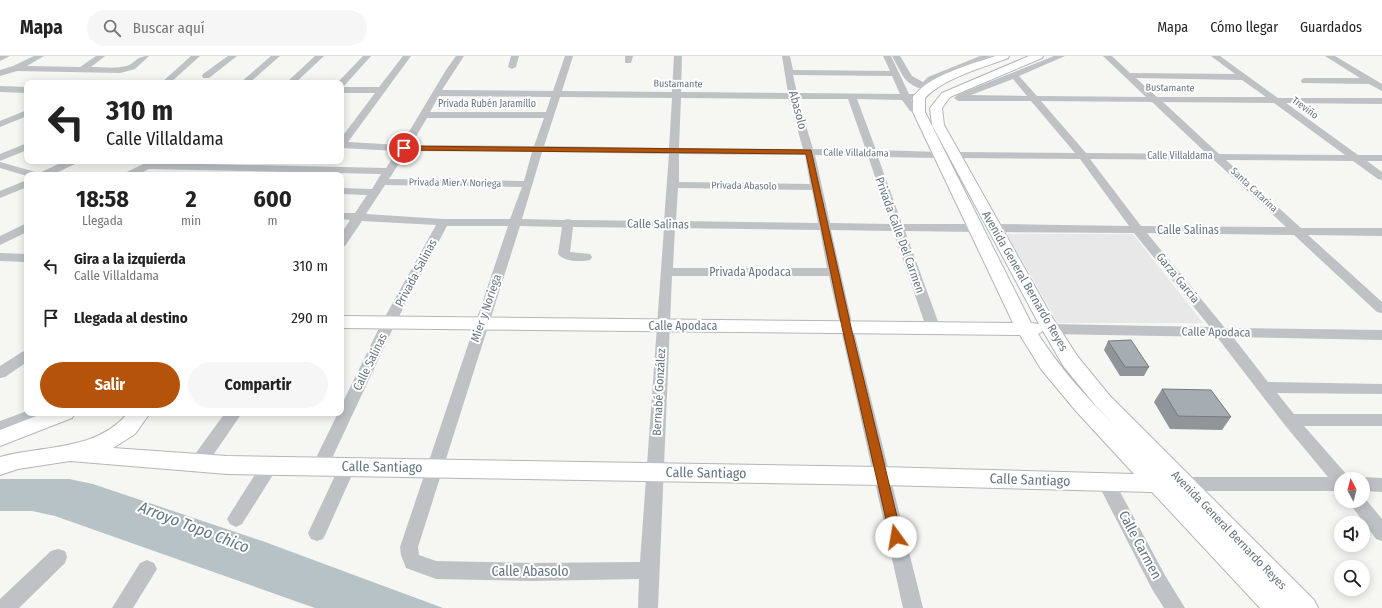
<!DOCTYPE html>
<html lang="es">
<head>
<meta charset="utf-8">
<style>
	body { margin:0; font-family:"Fira Sans Condensed",sans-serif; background:#f6f6f6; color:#222; height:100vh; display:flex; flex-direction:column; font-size:15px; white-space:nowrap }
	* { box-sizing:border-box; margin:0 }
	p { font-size:13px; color:#767676 }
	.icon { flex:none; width:22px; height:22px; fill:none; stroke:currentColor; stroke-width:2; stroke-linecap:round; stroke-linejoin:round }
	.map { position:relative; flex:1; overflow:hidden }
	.details { position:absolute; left:24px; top:116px; width:320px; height:244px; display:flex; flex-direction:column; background:#fff; border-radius:8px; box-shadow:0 2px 10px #0003 }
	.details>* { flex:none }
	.top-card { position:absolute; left:24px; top:24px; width:320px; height:84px; border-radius:8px; box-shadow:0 2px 10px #0003; background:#fff; color:#222; overflow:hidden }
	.needle { width:26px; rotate:353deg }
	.tools { position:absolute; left:1334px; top:416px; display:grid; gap:8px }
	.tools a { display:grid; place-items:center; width:36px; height:36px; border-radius:50%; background:#fff; box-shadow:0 2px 10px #0003; font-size:20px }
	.pin { position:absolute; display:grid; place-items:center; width:34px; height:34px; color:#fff; margin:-17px; border:2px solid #fff; border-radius:50%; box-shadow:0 1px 4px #0007 }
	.me { position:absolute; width:44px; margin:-22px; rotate:347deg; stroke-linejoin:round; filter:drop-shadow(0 0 3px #0008) }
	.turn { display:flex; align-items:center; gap:14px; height:84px; padding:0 16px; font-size:18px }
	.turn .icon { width:52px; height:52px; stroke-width:2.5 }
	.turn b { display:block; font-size:28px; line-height:34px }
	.eta { display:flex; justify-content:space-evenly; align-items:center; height:68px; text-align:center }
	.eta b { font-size:24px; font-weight:700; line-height:28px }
	.cta { display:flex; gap:8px; margin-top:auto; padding:8px 16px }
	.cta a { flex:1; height:46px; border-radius:24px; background:#b45309; color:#fff; font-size:16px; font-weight:700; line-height:46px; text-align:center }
	.cta a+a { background:#f6f6f6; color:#222 }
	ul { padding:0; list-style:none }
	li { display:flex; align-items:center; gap:12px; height:52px; padding:0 16px }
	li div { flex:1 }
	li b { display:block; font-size:15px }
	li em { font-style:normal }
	header { display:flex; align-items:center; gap:24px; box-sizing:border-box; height:56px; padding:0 20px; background:#fff; border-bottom:1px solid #e0e0e0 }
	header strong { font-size:19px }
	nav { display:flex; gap:22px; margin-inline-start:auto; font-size:14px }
	.search { width:280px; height:36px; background:#f6f6f6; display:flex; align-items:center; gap:10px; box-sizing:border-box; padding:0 14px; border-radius:22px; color:#767676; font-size:15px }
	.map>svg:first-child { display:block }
	.built { fill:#e7e8e7 }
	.water { fill:#b7c2c6 }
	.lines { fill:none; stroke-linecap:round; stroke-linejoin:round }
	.major-casing { stroke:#b2b6b9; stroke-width:2 }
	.minor { fill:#bec2c5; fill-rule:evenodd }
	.major { fill:#fff; fill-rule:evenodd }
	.wall { fill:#8f9599 }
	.building { fill:#a6adb2; stroke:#74797d }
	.route { fill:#b45309; stroke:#753606 }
	.labels { text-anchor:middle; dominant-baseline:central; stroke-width:4; stroke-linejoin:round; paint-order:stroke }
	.far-street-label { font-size:10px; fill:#687682; stroke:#fff }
	.street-label { font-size:12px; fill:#687682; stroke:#fff }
	.near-street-label { font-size:14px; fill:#687682; stroke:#fff }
	.near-water-label { font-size:16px; font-style:italic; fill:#63777e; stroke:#fff }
</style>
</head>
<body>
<header>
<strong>Mapa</strong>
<div class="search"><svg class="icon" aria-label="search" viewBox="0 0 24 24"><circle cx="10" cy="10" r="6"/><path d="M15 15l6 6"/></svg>Buscar aquí</div>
<nav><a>Mapa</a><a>Cómo llegar</a><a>Guardados</a></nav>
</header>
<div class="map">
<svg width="1382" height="552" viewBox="0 0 1382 552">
	<rect width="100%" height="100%" fill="#f6f6f3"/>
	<path class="built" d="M1007,178h126l70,89h-145z"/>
	<path class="water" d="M0,423h69l24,5 172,58 178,66h-128l-260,-92 -23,-5h-32z"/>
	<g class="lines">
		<g class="major-casing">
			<g id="major">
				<path d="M995,0h14l-1,2c-26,10 -64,20 -83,40v14l106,211 8,1 -107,-199 -2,-17 12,-15 87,-37h14l-1,2 -92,39 -8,11 2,17 108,192 26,40 32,39 204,204 4,8h-58l-108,-116 -270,-7 -655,-11 -157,-13 -52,8 -18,6v-18c44,-12 97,-6 128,-44h22l-15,21 -22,14 114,8 655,11 252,7 -59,-64 -34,-41 -21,-34 -679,-7v-12l672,7 -100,-211v-15c16,-22 57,-32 82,-41zM1043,275l21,36 32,39 19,20c-29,-29 -55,-58 -77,-92z"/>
				<path d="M44,357h31l-3,5 -72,28v-16z"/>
			</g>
		</g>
		<g class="minor">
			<path d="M0,0h10l-10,5z"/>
			<path d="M34,0h10l-17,10 53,1 16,-11h9l-14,11c11,0 24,2 35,-1 11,-3 9,-10 23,-10l-14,13 -15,4 -103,-2 -17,5v-6l13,-4z"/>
			<path d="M191,0h9l-30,27h-9z"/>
			<path d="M228,0h9l-28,22h-6l-1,-2 1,-2z"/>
			<path d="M271,0h9l-31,27h-9z"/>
			<path d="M315,0h9l-29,27h-9z"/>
			<path d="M363,0h8l-27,30 -3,1v-4l-3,-1z"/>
			<path d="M403,0h8l-63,86 53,3 45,-75 10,-14h8l-22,34 111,1 12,-35h8l-11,35 110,1 2,-36h8l-1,36 107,1 -6,-37h8l3,14 97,1 -7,-15h8l18,38h10l4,3 -4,3h-8l5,7 8,5 -5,3 -9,-4 -8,-11 -45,-1 19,51 64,2 5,3 -5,3 -62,-1 24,67h74l4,2 2,2 -2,2 -4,2 -71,-1 35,96 -2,3 -5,2 -5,-2 -2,-3 -33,-96 -62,-1 22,97 70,281h-20l-74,-332h-157l-14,332h-20l1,-29 -107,2 -96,-2 -30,-11 -5,-13 -1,-8 108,-321h-61l-52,98 -69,147 -6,2 -6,-2 -2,-5 26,-53h3v-7l40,-82 55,-99 -74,-4 -17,25 -4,1v-13l9,-14 -9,-1v-6h14l12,-18 -26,-1v-6l31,1 9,-15 -232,-5 -12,6h-13l1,-2 24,-12h10v2l227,5 11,-17 -56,-3v-10l34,-45h-34v-6h38zM793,19l99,1 8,18 -103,-1zM439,40l112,1 -5,15h-116zM560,41l112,1 -3,50 -125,-2zM681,42l108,1 14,50 -124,-1zM798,43h50l18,51 -53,-1zM427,62h117l-10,28 -123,-1zM407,95l125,1 -8,29 -135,-2zM542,96l127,2 -5,67 -92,-1 -4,-1 -4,1 -42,-1zM679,98l126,1 5,29 -131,-2zM815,99l53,1 23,68 -61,-1zM385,129l137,2 -12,32h-67l-77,-5zM678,132l134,2 6,33 -142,-2zM520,170l42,1 -4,27c6,8 23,8 32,6l2,-3 -2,-3 -20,-2 3,-25 91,1 -24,334 -108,1 -96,-2 -17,-6 -1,-8zM675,172l145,2 7,38h-154z"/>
			<path d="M511,0h8l-3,11 -4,2 -4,-2z"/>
			<path d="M625,0h8l-2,7h-6z"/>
			<path d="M892,0h8l12,20 11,6 5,-5 52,-21h11l-57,25 -3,3 2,4c-6,6 -23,-3 -28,-9 -5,-7 -9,-16 -13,-23z"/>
			<path d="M1054,0h11l-46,20 18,20 109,1 -43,-41h9l18,17 105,1 -24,-18h9l58,42h104v6l-96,-1 72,52h24v6h-15l15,11v8l-4,-1 -25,-18 -127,-1 75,68h81v8l-74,-1 74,67v11l-5,-1 -83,-77 -147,-2 78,95 157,2v10l-149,-3 35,45 114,2v10l-105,-1 17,21h88v12h-78l43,49 2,4h-8v12h-157l-6,-2 -3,-5 3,-5 6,-2h144l-44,-53 -67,-87 -167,-3 -5,-2 -2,-3 2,-3 5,-2 160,3 -76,-94 -140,-1 -4,-2 -2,-2 2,-2 4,-2 135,2 -49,-67 -126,-1 -5,-3 5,-3 121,1 -44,-52h-73l-4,-3 5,-4zM1136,22l106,2 24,17h-109zM1013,23l14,17 -56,-1zM1041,45l111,1 55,52 -121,-1zM1163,46l111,1 71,52 -126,-1zM1090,103l124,1 72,67 -145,-1z"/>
			<path d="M1325,0h10l47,28v7l-13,-7 -67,-1 -1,-2 1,-2 3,-1h55z"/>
			<path d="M0,30l27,1v6l-27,-1z"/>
			<path d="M27,54v6l-27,11v-6z"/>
			<path d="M27,87v7l-27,11v-7z"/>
			<path d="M65,105h13l-1,2 -25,12 -25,1 -27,-8v-6l39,11z"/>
			<path d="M27,124v7l-27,11v-7z"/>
			<path d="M27,167v9l-27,13v-9z"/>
			<path d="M0,197l27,1v8l-27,-1z"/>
			<path d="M27,294v12l-22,15 -5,1v-12l22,-14z"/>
			<path d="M27,355v2h20l-2,4 -45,16v-12z"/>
			<path d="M225,357h17l-37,54 -6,2 -6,-2 -2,-5 2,-5z"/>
			<path d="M270,402l6,2 2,5 -2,5 -34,54 -6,3 -6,-3 -3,-5 3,-5 34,-54z"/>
			<path d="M348,403l6,2 2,5 -30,67 -3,6 -6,2 -6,-2 -3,-6 34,-72z"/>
			<path d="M1106,419l6,2 54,100 19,31h-21l-12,-19 -55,-107 3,-5z"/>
			<path d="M1363,421l19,1v14l-19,-1v-12h-6z"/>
			<path d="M1363,440l19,23v22l-6,-2 -28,-38h15z"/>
			<path d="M58,493l7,2 2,6 -2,6 -46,45h-19v-9l51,-48z"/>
			<path d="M147,504l7,3 3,6 -24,39h-21l28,-45z"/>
		</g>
		<use href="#major" class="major"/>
	</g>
	<g class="wall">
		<path d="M1108,285l41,26 -5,9h-24l-16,-26z"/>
		<path d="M1162,333l69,28 -9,13 -52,-1 -16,-27z"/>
	</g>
	<g class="building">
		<path d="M1131,284l18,27h-24l-17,-26z"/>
		<path d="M1162,333l49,1 20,27 -53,-1z"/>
	</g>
	<path class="route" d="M402,90l409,4 40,177 51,210 -2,4 -4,1 -4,-1 -2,-4 -48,-210 -36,-173 -402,-4 -2,-1z"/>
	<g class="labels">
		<g class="far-street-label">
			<text transform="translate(678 28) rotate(1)">Bustamante</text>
			<text transform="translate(1170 32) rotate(1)">Bustamante</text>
			<text x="487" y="48">Privada Rubén Jaramillo</text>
			<text transform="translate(1305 52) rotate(36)">Treviño</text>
			<text transform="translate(856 97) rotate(1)">Calle Villaldama</text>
			<text x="1180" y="100">Calle Villaldama</text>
			<text transform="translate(455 127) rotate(1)">Privada Mier Y Noriega</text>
			<text transform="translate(744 130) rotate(1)">Privada Abasolo</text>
			<text transform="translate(1254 134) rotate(43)">Santa Catarina</text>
		</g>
		<g class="street-label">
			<text transform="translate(798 54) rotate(75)">Abasolo</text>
			<text transform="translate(658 168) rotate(1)">Calle Salinas</text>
			<text x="1188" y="174">Calle Salinas</text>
			<text transform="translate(900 179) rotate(70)">Privada Calle Del Carmen</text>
			<text x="750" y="216">Privada Apodaca</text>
			<text transform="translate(416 217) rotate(-62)">Privada Salinas</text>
			<text transform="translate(1178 222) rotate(51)">Garza García</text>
			<text transform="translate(1025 225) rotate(60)">Avenida General Bernardo Reyes</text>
			<text transform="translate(486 252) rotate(-71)">Mier y Noriega</text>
			<text x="683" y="270">Calle Apodaca</text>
			<text transform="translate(1216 276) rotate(1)">Calle Apodaca</text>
			<text transform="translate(370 306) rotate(-64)">Calle Salinas</text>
			<text transform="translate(659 336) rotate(-87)">Bernabé González</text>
			<text transform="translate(1229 474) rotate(46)">Avenida General Bernardo Reyes</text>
		</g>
		<g class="near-street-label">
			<text transform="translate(382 411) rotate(1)">Calle Santiago</text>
			<text transform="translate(706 417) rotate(1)">Calle Santiago</text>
			<text transform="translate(1030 424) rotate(2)">Calle Santiago</text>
			<text transform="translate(1140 489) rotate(62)">Calle Carmen</text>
			<text x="530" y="515">Calle Abasolo</text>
		</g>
		<g class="near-water-label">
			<text transform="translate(194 471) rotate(21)">Arroyo Topo Chico</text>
		</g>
	</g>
</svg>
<div class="tools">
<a><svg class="needle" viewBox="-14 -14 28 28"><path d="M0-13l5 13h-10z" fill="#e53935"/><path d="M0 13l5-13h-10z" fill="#767676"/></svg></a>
<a><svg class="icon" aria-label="sound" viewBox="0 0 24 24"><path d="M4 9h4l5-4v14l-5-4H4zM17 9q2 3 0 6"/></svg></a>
<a><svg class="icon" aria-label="search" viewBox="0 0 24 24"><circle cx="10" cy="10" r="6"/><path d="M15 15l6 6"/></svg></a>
</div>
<div class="pin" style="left:404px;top:92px;background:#d93025"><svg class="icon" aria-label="arrive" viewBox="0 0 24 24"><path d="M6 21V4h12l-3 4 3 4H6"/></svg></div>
<svg class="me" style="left:896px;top:481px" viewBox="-20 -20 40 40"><circle r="19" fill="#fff"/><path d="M0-13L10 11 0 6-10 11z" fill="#b45309"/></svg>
<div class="top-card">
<div class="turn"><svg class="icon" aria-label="left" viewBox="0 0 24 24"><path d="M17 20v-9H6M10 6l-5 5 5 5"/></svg><div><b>310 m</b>Calle Villaldama</div></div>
</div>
<section class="details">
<div class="eta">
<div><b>18:58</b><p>Llegada</p></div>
<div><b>2</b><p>min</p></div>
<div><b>600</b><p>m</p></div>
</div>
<ul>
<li><svg class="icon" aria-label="left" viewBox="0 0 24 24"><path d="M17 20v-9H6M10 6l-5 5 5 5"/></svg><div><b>Gira a la izquierda</b><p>Calle Villaldama</p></div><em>310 m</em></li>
<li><svg class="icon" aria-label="arrive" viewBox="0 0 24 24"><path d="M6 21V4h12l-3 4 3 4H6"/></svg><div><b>Llegada al destino</b></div><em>290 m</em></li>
</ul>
<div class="cta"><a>Salir</a><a>Compartir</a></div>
</section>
</div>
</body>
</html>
